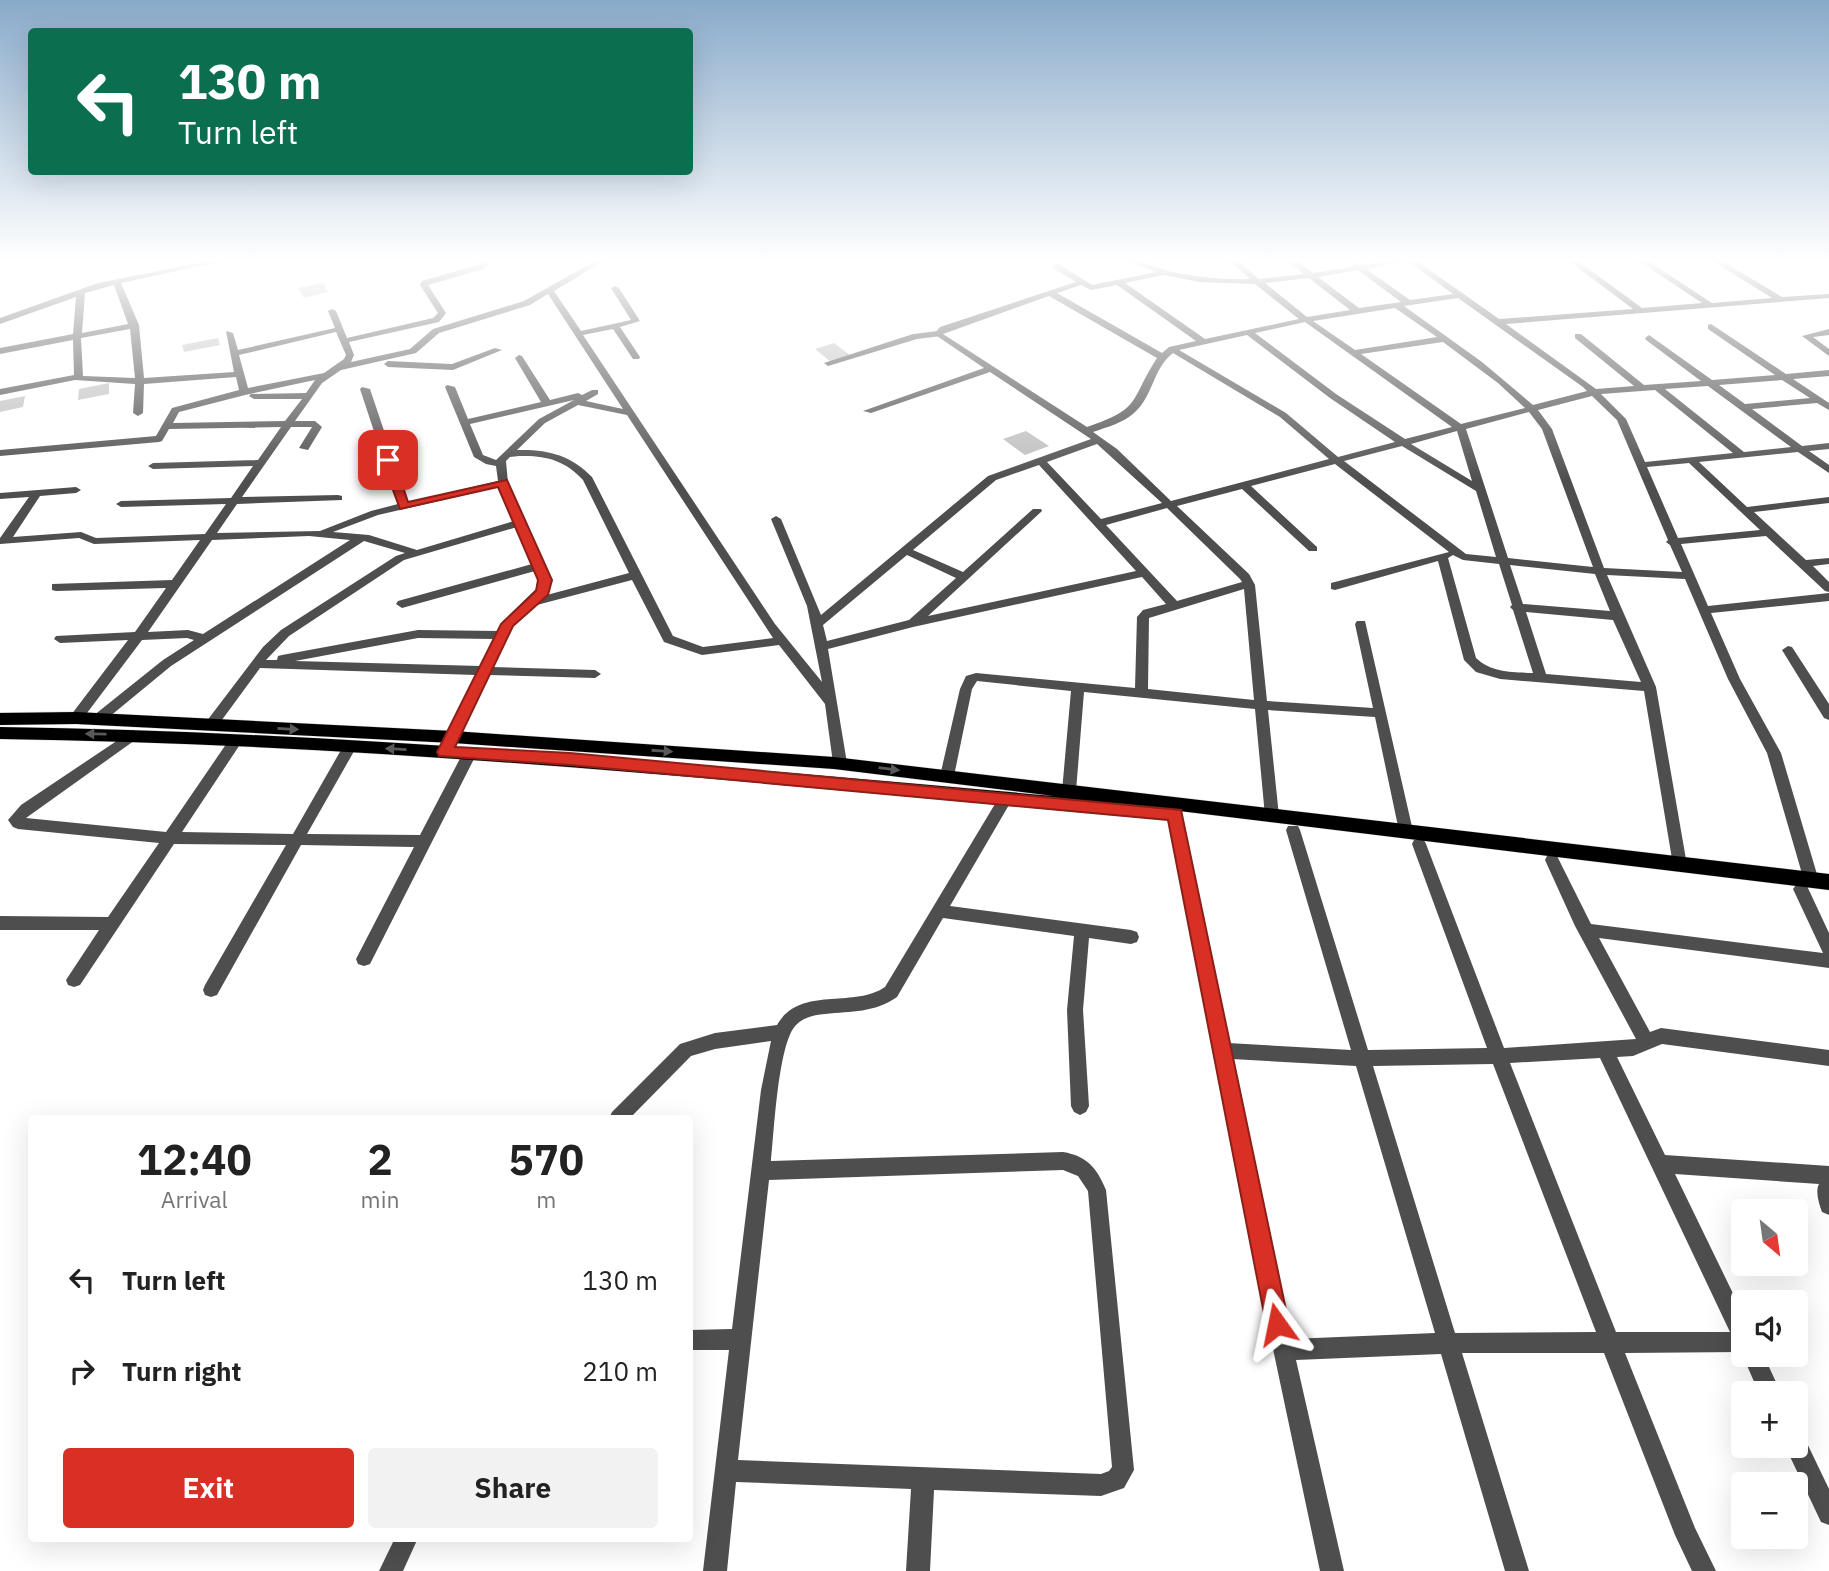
<!DOCTYPE html>
<html lang="en">
<head>
<meta charset="utf-8">
<style>
	body { margin:0; font-family:"IBM Plex Sans",sans-serif; background:#f2f2f2; color:#222; height:100vh; display:flex; flex-direction:column; font-size:26px; white-space:nowrap }
	* { box-sizing:border-box; margin:0 }
	p { font-size:23px; color:#767676 }
	.icon { flex:none; width:38px; height:38px; fill:none; stroke:currentColor; stroke-width:2; stroke-linecap:round; stroke-linejoin:round }
	.map { position:relative; flex:1; overflow:hidden }
	.drawer { position:absolute; left:28px; top:1115px; width:665px; height:427px; display:flex; flex-direction:column; background:#fff; border-radius:7px; box-shadow:0 7px 28px #0002 }
	.drawer>* { flex:none }
	.guide { position:absolute; left:28px; top:28px; width:665px; height:147px; border-radius:7px; box-shadow:0 7px 28px #0002; background:#0b6e4f; color:#fff; overflow:hidden }
	.needle { width:46px; rotate:151deg }
	.controls { position:absolute; left:1731px; top:1199px; display:grid; gap:14px }
	.controls a { display:grid; place-items:center; width:77px; height:77px; border-radius:7px; background:#fff; box-shadow:0 7px 28px #0002; font-size:35px }
	.pin { position:absolute; display:grid; place-items:center; width:60px; height:60px; color:#fff; margin:-30px; border-radius:14px; box-shadow:0 4px 10px #0006 }
	.me { position:absolute; width:77px; margin:-38px; rotate:348deg; stroke-linejoin:round; filter:drop-shadow(0 0 5px #0008) }
	.turn { display:flex; align-items:center; gap:24px; height:147px; padding:0 35px; font-size:32px }
	.turn .icon { width:91px; height:91px; stroke-width:2.5 }
	.turn b { display:block; font-size:49px; line-height:60px }
	.eta { display:flex; justify-content:space-evenly; align-items:center; height:119px; text-align:center }
	.eta b { font-size:42px; font-weight:800; line-height:49px }
	.primary-button { display:flex; gap:14px; margin-top:auto; padding:14px 35px }
	.primary-button a { flex:1; height:80px; border-radius:7px; background:#d93025; color:#fff; font-size:28px; font-weight:800; line-height:80px; text-align:center }
	.primary-button a+a { background:#f2f2f2; color:#222 }
	ul { padding:0; list-style:none }
	li { display:flex; align-items:center; gap:21px; height:91px; padding:0 35px }
	li div { flex:1 }
	li b { display:block; font-size:26px }
	li em { font-style:normal }
	.map>svg:first-child { display:block }
	.building { fill:#bebebe }
	.lines { fill:none; stroke-linecap:round; stroke-linejoin:round }
	.primary-casing { stroke:#dbdbdb; stroke-width:1 }
	.lane { fill:#4e4e4e; fill-rule:evenodd }
	.street { fill:#4e4e4e; fill-rule:evenodd }
	.primary { fill:#000; fill-rule:evenodd }
	.oneway { fill:#595959 }
	.route { fill:#d93025; stroke:#8d1f18; stroke-width:2 }
</style>
</head>
<body>
<div class="map">
<svg width="1829" height="1571" viewBox="0 0 1829 1571">
	<rect width="100%" height="100%" fill="#fff"/>
	<g class="building">
		<path d="M323,283l5,9 -24,6 -6,-10z"/>
		<path d="M218,338l2,7 -36,7 -2,-7z"/>
		<path d="M834,343l17,13 -20,6 -16,-13z"/>
		<path d="M109,383v11l-31,6 1,-11z"/>
		<path d="M25,396l-2,11 -23,5v-11z"/>
		<path d="M1026,431l23,15 -24,9 -22,-16z"/>
	</g>
	<g class="lines">
		<g class="primary-casing">
			<path id="primary" d="M76,712l377,19 381,26 995,117v16l-699,-85 2,4 -3,5 -6,2c-374,-34 -747,-72 -1123,-77v-12c352,5 703,38 1054,69l-220,-27 -381,-26 -377,-19 -76,1v-12z"/>
		</g>
		<path class="lane" d="M938,331l4,3 -1,2 -24,3 -89,27 -4,-3 89,-29z"/>
		<g class="street">
			<path d="M209,261h14l-102,22 18,42 5,53 90,-6 -8,-41 7,2 5,17 97,-22 -7,-17 4,-2 4,2 11,27 86,-20 5,-5 -18,-28 2,-4 55,-16 3,-1 -2,-3h8l2,4 -5,4 -55,16 18,28 -7,9 -90,20 5,13 -3,7 59,-13 23,-20 91,-28 71,-40h9l-50,30 27,40 50,-11 -20,-32 4,-2 4,2 21,33 -20,6 20,30 -1,2h-6l-20,-30 -30,6 192,289 47,58 -15,-76 -36,-87 5,-3 5,3 40,96 167,-139 103,-37 -101,-67 -119,41 -8,-2 121,-43 -50,-34 6,-7 136,-45 -23,-14v-4h6l33,21 64,-13 -28,-11c16,0 29,7 44,11 26,5 51,8 78,7l-20,-18h8l21,18 45,-5 -16,-13h9l16,12 39,-6v-4l8,2 45,-4 -39,8 44,31 43,-6 -45,-33h9l82,58 134,-10 -64,-48h9l64,47 60,-5 -63,-42h9l64,42 60,-5 -59,-37h9l60,36 47,-3v4l-323,26 90,65 38,-3 -59,-48v-4h6l63,51 57,-4 -55,-41 -1,-2 4,-3 63,45 63,-5 -67,-46v-4l3,-1 75,50 43,-4v6l-36,3 36,24v7l-12,-7 -65,6 50,37 27,-3v6l-20,2 20,14v8l-31,-21 -99,10 48,45 82,-10v6l-75,9 52,48 23,-2v6l-16,2 16,16v10l-4,-1 -59,-55 -85,8 27,62 121,-13v8l-118,12 29,66 41,74 38,128 -3,4 -9,1 22,47v35l-230,-30 51,94 11,-4 168,22v16l-167,-22 -29,12 -16,1 48,98 164,11v49l-7,-3c-3,-9 -7,-20 -3,-28l-144,-10 68,140v40h20l18,39h-22l-17,-39v-2l-117,1 70,175 21,43h-24l-17,-36 -71,-182h-142l67,218h-24l-64,-217 -145,6 48,211h-24l-80,-378 -72,-378 2,-4h10l2,4 46,228 123,7 -65,-220 2,-4h10l2,4 68,220 119,-2 -75,-204 2,-4h10l2,4 78,204 132,-9 -61,-113 -30,-66 2,-4 5,-2 5,2 34,68 232,29 -30,-64 3,-4 9,-1 -38,-131 -39,-74 -43,-100 -78,-4 49,112 31,178 -2,4 -5,2 -5,-2 -2,-4 -29,-174 -144,-12 -24,-7 -12,-12 -26,-99 -103,29 -4,-1v-6l118,-31 -114,-88 -84,22 66,61v4h-8l-67,-62 -65,17 72,68 6,11 12,116 106,7 -18,-84 2,-3h8l48,210 -2,4h-10l-2,-4 -24,-114 -107,-7 11,106 -2,4h-10l-2,-4 -10,-107 -171,-17 -8,99 -2,4h-10l-2,-4 9,-100 -94,-10 -5,8 -18,87 -2,4h-10l-2,-4 20,-87 6,-13 10,-3 159,15 2,-71 6,-7 23,-6 -24,-27 -229,50 -85,22 19,114 -7,5 -7,-5 -8,-59 -46,-59 -77,10 -38,-13 -32,-62 -99,26 -21,20 -20,41 103,3 6,4 -6,4 -107,-3 -39,81 -5,1 -7,-5 39,-77 -216,-7 -44,60h-10l-2,-3 2,-3 57,-75 18,-17 115,-74 9,-3 -41,-12 -193,125 -68,56h-10l-2,-3 2,-3 70,-56 31,-20 -7,-2 -45,2 -61,81 -5,2 -7,-5 2,-3 57,-75 -68,3 -6,-4 2,-3 79,-4 31,-44 -110,3 -4,-1v-6l120,-4 28,-40 -106,4 -15,-6 -79,6v-6l29,-41 -29,2v-6l76,-6 5,3 -5,3 -36,3 -27,41 68,-5 15,6 109,-4 21,-30 -105,3 -5,-3 5,-3 110,-3 22,-32 -100,3 -5,-3 5,-3 105,-3 23,-33 -112,2 -7,12 -3,1 -159,14v-6l156,-14 16,-28 67,-18 -3,-13 -92,7 -1,29 -5,3 -5,-3 2,-29 -60,-4 -75,15v-6l74,-14 -1,-35 -73,14v-6l73,-14 3,-37 -76,27v-6l98,-35zM1358,270l43,32 -42,6 -41,-31zM1164,275l35,7 56,2 44,35 -94,20 -80,-56zM1309,278l41,32 -43,7 -42,-34zM114,285l14,39 -46,9 3,-40zM1081,285l10,5 26,-5 79,56 -27,6 -7,6 -105,-60zM548,294l75,115 -37,-8 12,-7v-4h-6l-10,5 -4,-2 -28,7 -28,-44 -3,-1 -4,3 26,44 -73,17 -13,-32 -8,-2 -2,2 29,70 12,7 10,2 2,15 -90,21 -38,-113 -8,-2 -2,2 38,115 -27,7 -51,20 -103,2 20,-29 105,-4v-4l-4,-1 -96,2 49,-70h21l-13,21 9,2 14,-23 -7,-6h-20l27,-38 19,-13 75,-17 23,-20 91,-28zM1049,296l108,62c-28,43 -14,50 -70,69l-144,-93zM1458,298l125,89 4,4 -54,14 -51,-43 -78,-56zM1395,308l42,29 -82,13 -42,-29zM1305,322l147,105 -47,12 -69,-45 -81,-61zM130,329l5,49 -52,-2 -2,-38zM336,332l10,23 -2,4 -20,14 -76,15 -9,-33zM1247,335l83,63 65,44 -57,15 -52,-44 -107,-63zM1443,342l55,41 27,25 -64,16 -100,-70zM1173,353l107,64 49,42 -158,42 -54,-52 -24,-17c14,-5 30,-9 41,-19 19,-16 19,-45 39,-60zM315,380l-9,13 -55,1 -2,2 5,3h48l-17,22 -112,2 6,-11 66,-17zM1782,380l28,18 -65,6 -26,-19zM1708,386l83,61 -47,5 -79,-63zM1655,390l78,63 -88,9 -19,-43 -25,-25zM1592,396l25,24 51,120 -2,2 4,3 12,27 -78,-4 -52,-139 -14,-19zM574,400l-35,19 -43,41 -13,-5 -13,-31zM578,405l49,10 146,223 -70,9 -30,-11 -81,-159c-21,-22 -45,-28 -75,-27l28,-27zM1529,412l13,17 51,138 -85,-9 -42,-129zM1457,431l15,50 -61,-37zM1097,444l65,59 -61,16 -54,-57zM1402,446l74,45 20,66 -30,-3 -122,-93zM519,456c26,-1 46,4 64,24l46,93 -86,23 8,-9v-7l-43,-97 -2,-22 4,-4zM1689,463l71,67 -82,8 -31,-71zM1039,465l97,106 -208,45 114,-105 -1,-2h-8l-70,63 -50,-22 83,-70zM499,487l15,34 -97,29 -48,-15 -36,-3 45,-17zM1167,508l73,71 2,3 -65,19 -71,-76zM517,527l15,37 -134,37 -2,3 6,4 133,-37 4,15 -36,35 -5,10 -80,-1 -136,25 -4,1 -1,4h-11l23,-24 115,-76zM309,536l41,4 -147,94 -15,-4 -40,2 64,-92zM907,555l49,23 -47,42 -82,21 -4,-16zM1453,555l10,5 36,4 13,41 -2,2 3,3 20,63c-21,-1 -41,0 -57,-15l-28,-100zM1510,565l85,9 15,37 -87,-7zM1244,589l10,111 -106,-11 1,-71zM1526,612l87,8 28,62 -95,-8zM418,638l76,1 -14,27 -185,-5zM1600,1058l130,274h-114l-106,-269zM1232,1059l124,7 79,267 -144,6zM1493,1064l103,268 -141,1 -82,-267z"/>
			<path d="M1829,329v6l-16,2 16,12v7l-27,-20z"/>
			<path d="M495,348l7,2 -49,20 -65,-3 -4,-3 4,-3 64,3z"/>
			<path d="M1788,646l4,1 37,57v16l-5,-2 -42,-68z"/>
			<path d="M133,730l7,5 -2,3 -112,80 140,14 65,-95 5,-2 7,5 -61,92 111,2 52,-91 5,-2 7,5 -50,88 113,1 45,-86 5,-1 7,5 -107,211 -6,2 -6,-2 -2,-5 58,-112 -113,-2 -84,150 -6,2 -6,-2 -2,-5 2,-5 81,-140 -112,-1 -94,141 -6,2 -6,-2 -2,-5 33,-50h-99v-14l108,1 51,-74 -141,-14 -5,-2 -5,-7 13,-15z"/>
			<path d="M1006,793l5,1 2,4 -63,108 181,24 6,2 2,5 -2,5 -6,2 -42,-6 -6,72 6,96 -3,6 -6,3 -6,-3 -3,-6 -4,-96 7,-74 -131,-18 -46,79c-23,16 -45,14 -72,17 -11,1 -21,3 -29,11 -18,18 -22,109 -25,136l292,-9c24,4 34,16 43,38l28,280 -10,18 -23,8 -167,-6 -4,81h-24l5,-82 -175,-7 -9,89h-24l26,-221h-39v-20l42,-1 29,-239 10,-49 -56,8 -24,7 -61,62h-21l3,-6 68,-68 35,-11 62,-8c23,-40 76,-16 108,-38l116,-193zM1063,1170l15,6 10,15 24,276 -3,4 -8,3 -363,-14 31,-280z"/>
			<path d="M1796,1434l8,3 25,52v36l-8,-3 -36,-76h11z"/>
			<path d="M395,1538h23l-15,33h-24z"/>
		</g>
		<use href="#primary" class="primary"/>
	</g>
	<defs><path id="oneway-solid" d="M-6-.8H1V-3.2L6.5 0L1 3.2V.8H-6Z" transform="scale(1.75)"/></defs>
	<g class="oneway">
		<use href="#oneway-solid" transform="translate(288 729) rotate(3)"/>
		<use href="#oneway-solid" transform="translate(96 734) rotate(-179)"/>
		<use href="#oneway-solid" transform="translate(396 749) rotate(-177)"/>
		<use href="#oneway-solid" transform="translate(662 751) rotate(4)"/>
		<use href="#oneway-solid" transform="translate(889 769) rotate(7)"/>
	</g>
	<linearGradient id="sky" x2="0" y2="1"><stop stop-color="#89aaca"/><stop offset="0.54" stop-color="#fff"/><stop offset="1" stop-color="#fff" stop-opacity="0"/></linearGradient>
	<rect width="1829" height="481" fill="url(#sky)"/>
	<path class="route" d="M388,456l6,4 14,42 99,-22 45,100 -4,15 -35,31 -58,121 115,6 611,57 108,514 -4,8 -8,4 -8,-4 -3,-8 -98,-504 -598,-55 -131,-9 -2,-4 64,-128 35,-33 2,-11 -40,-93 -98,22 -18,-49z"/>
</svg>
<div class="controls">
<a><svg class="needle" viewBox="-14 -14 28 28"><path d="M0-13l5 13h-10z" fill="#e53935"/><path d="M0 13l5-13h-10z" fill="#767676"/></svg></a>
<a><svg class="icon" aria-label="sound" viewBox="0 0 24 24"><path d="M4 9h4l5-4v14l-5-4H4zM17 9q2 3 0 6"/></svg></a>
<a>+</a>
<a>−</a>
</div>
<div class="pin" style="left:388px;top:460px;background:#d93025"><svg class="icon" aria-label="arrive" viewBox="0 0 24 24"><path d="M6 21V4h12l-3 4 3 4H6"/></svg></div>
<svg class="me" style="left:1277px;top:1324px" viewBox="-20 -20 40 40"><path d="M0-17L14 15 0 8-14 15z" fill="#d93025" stroke="#fff" stroke-width="4"/></svg>
<div class="guide">
<div class="turn"><svg class="icon" aria-label="left" viewBox="0 0 24 24"><path d="M17 20v-9H6M10 6l-5 5 5 5"/></svg><div><b>130 m</b>Turn left</div></div>
</div>
<section class="drawer">
<div class="eta">
<div><b>12:40</b><p>Arrival</p></div>
<div><b>2</b><p>min</p></div>
<div><b>570</b><p>m</p></div>
</div>
<ul>
<li><svg class="icon" aria-label="left" viewBox="0 0 24 24"><path d="M17 20v-9H6M10 6l-5 5 5 5"/></svg><div><b>Turn left</b></div><em>130 m</em></li>
<li><svg class="icon" aria-label="right" viewBox="0 0 24 24"><path d="M7 20v-9h11M14 6l5 5-5 5"/></svg><div><b>Turn right</b></div><em>210 m</em></li>
</ul>
<div class="primary-button"><a>Exit</a><a>Share</a></div>
</section>
</div>
</body>
</html>
